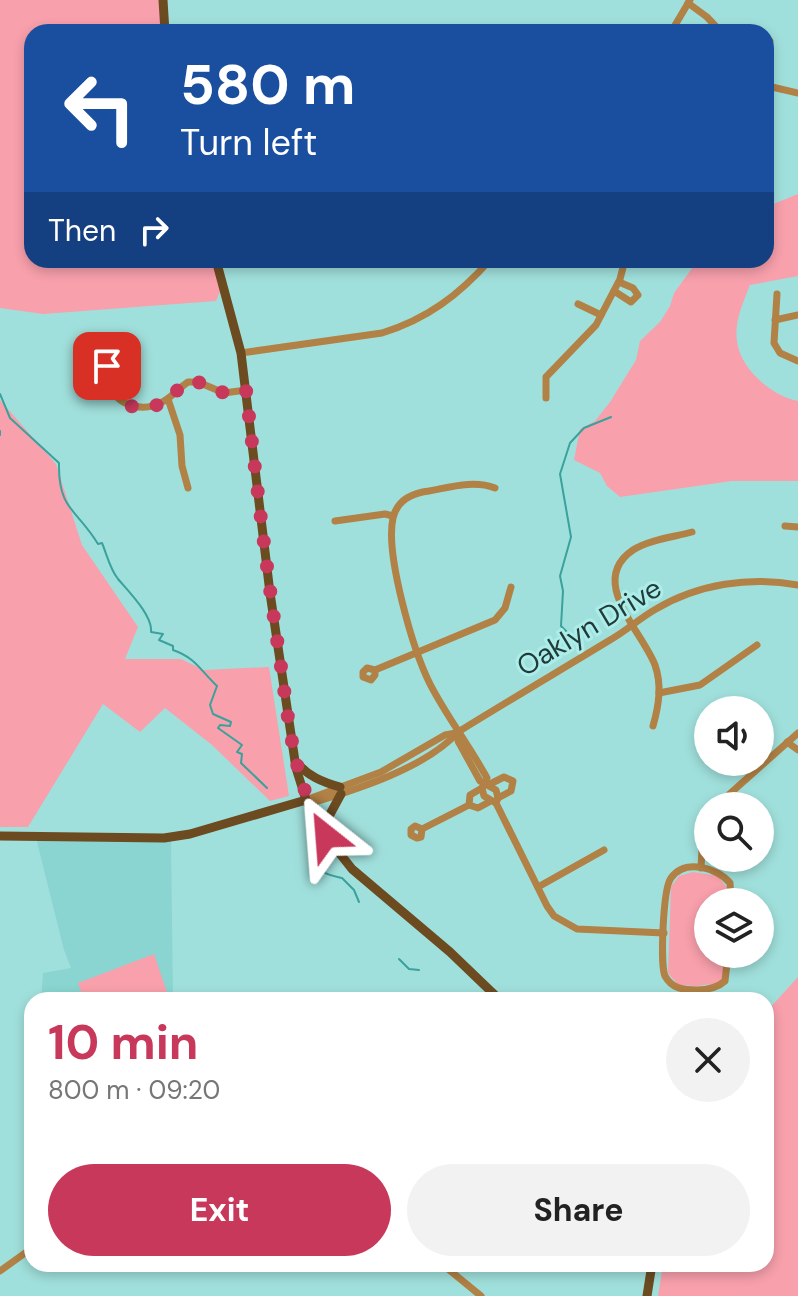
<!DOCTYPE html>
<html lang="en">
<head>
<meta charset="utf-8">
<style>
	body { margin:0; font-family:"DM Sans",sans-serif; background:#f2f2f2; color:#222; height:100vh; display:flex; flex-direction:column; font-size:30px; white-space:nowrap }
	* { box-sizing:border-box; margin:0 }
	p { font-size:26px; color:#767676 }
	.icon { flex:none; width:44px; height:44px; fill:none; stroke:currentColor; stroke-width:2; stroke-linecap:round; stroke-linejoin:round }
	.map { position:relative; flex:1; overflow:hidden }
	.drawer { position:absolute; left:24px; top:992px; width:750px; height:280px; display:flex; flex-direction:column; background:#fff; border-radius:24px; box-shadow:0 4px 12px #0003 }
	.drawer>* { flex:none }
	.banner { position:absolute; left:24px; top:24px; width:750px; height:244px; border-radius:24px; box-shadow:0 4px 12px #0003; background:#1a4fa0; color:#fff; overflow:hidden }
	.fabs { position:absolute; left:694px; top:696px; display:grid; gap:16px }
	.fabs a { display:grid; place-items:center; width:80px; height:80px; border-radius:50%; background:#fff; box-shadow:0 4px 12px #0003; font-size:40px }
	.pin { position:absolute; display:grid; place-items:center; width:68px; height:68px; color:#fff; margin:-34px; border-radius:16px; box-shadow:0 4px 12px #0006 }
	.me { position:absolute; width:88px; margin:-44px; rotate:332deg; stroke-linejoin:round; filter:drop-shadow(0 0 6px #0008) }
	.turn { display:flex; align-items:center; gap:28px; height:168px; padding:0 24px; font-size:36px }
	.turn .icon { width:104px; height:104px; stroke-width:2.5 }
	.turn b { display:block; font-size:56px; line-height:68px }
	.then { display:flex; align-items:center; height:76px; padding:0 24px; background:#0003; gap:16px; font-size:30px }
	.round { display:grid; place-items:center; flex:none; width:84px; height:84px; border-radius:42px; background:#f2f2f2 }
	.head { display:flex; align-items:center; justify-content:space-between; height:136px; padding:0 24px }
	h1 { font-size:48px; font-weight:700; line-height:60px; color:#c7385b }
	.button { display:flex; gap:16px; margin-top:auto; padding:16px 24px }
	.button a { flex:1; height:92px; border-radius:48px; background:#c7385b; color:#fff; font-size:32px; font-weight:700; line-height:92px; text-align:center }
	.button a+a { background:#f2f2f2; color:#222 }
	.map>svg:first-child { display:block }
	.built { fill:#8ad5d1 }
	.green { fill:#f8a0ac }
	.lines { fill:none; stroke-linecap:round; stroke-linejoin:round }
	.stream { stroke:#3aa19c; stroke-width:2 }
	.minor { stroke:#b18145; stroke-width:7 }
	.major { stroke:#6c4b21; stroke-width:9 }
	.route { stroke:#c7385b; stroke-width:14; stroke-dasharray:0 25.2 }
	.labels { text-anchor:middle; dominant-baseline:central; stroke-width:6; stroke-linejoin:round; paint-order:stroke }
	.street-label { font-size:28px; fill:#213b3a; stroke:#acede9 }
</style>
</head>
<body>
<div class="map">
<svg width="798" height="1296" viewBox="0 0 798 1296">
	<rect width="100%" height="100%" fill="#a0e0dc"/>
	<path class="built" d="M36,838l135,2 2,160h-132l2,-27 28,-5 -7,-18z"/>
	<g class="green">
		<path d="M0,0h159l3,32h-130v228h182l7,29 -5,12 -173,13 -43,-6z"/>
		<path d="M798,194v82l-48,9c-7,18 -16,37 -13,56 3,28 35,55 61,60v80h-66l-112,16 -13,-11 -7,-13 -26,-13 6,-31 15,-8 15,-19 26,-42 4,-19 20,-19 10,-16 4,-13 24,-33h68v-53z"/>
		<path d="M0,400l56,64 26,81 56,82 -13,32h56l23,11 65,-3 20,129 -19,5 -58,-56 -47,-37 -25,24 -37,-28 -75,123h-28z"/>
		<path d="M693,872l25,4 10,13v13h-20v52h18l-1,18 -5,11 -23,3 -19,-1 -10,-12 3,-86 8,-11z"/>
		<path d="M154,954l15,44 -6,2h-79l-6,-17z"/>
		<path d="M798,977v319h-140l5,-32h103v-252z"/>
	</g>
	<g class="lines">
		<g class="stream">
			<path d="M0,394l10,24 49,45c-1,47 18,46 39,81l4,-1c5,12 8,26 16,36 11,13 35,37 33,53l12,2 -4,6 14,6v4c23,8 27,20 44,36l-7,19 3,9 18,8 -1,4 -10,-1 -2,3 24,17 -5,7 5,2 -1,9 26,25"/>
			<path d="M0,431v4"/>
			<path d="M567,632l-6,-6 2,-35 -3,-15 11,-39 -11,-63 10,-31 14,-15 27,-11"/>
			<path d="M314,856c9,19 10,18 28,22l12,12 5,12"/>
			<path d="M399,959l10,10 10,1"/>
		</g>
		<g class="minor">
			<path d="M688,3l19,14 14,15"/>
			<path d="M671,32l19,-32"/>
			<path d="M766,44l4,-3"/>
			<path d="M766,82l6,5 26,6"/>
			<path d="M614,291l17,11 7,-7 -5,-7 -14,-6"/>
			<path d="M777,294l-3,49 6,10 18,8"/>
			<path d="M578,304l23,11"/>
			<path d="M775,320l23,-5"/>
			<path d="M105,350c3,23 0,50 29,56 11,3 20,1 30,-5 9,-5 15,-13 24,-19h10l26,11 22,-3"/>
			<path d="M241,353l141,-20c45,-14 77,-38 108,-73"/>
			<path d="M546,398v-21l50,-52 24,-46 5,-19"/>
			<path d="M168,399l12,36 2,31 6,22"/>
			<path d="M495,488c-21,-8 -44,-1 -66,3 -16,2 -32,9 -36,27 -8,36 20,132 37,166 17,33 39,61 57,94l-5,10 2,8 12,7"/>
			<path d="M335,521l50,-7 8,2"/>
			<path d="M785,526l13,1"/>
			<path d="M375,670v5l-4,5 -8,-3v-5l4,-4 8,2 120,-50 10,-12 6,-21"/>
			<path d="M659,693l41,-8 57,-40"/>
			<path d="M653,726c6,-21 9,-41 2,-61 -13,-34 -68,-84 -22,-115 15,-10 41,-13 59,-18"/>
			<path d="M458,732v9l22,40 16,9 2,8 -2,5 51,103 7,10 23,13 87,4"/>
			<path d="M787,742l11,8"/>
			<path d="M490,784l14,-7 9,4 -2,10 -13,7"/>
			<path d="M306,800l9,2c43,-13 112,-35 143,-70 50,-31 101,-61 152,-92 16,-9 30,-22 46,-31 42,-25 94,-33 142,-24"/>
			<path d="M306,800l75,-28 64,-37 11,-2"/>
			<path d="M469,805l1,-10 12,-7"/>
			<path d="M716,806l82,-73"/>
			<path d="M422,829l-1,8 -4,1 -6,-3v-6l4,-3 7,3 47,-24 9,3 11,-6"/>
			<path d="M701,868l2,-38 5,-14"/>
			<path d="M538,887l66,-37"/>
			<path d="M728,954l-3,27c-8,7 -17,9 -28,9 -13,0 -25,-1 -32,-14 -5,-11 -2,-88 6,-98 14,-20 47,-10 59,5l1,19"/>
			<path d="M442,1264l39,32"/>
			<path d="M0,1271l32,-23"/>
		</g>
		<g class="major">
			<path d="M163,0l2,32"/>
			<path d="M216,260l25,93 29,240 26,175 10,32 20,36 26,33 98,83 50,48"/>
			<path d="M296,762c12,14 26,20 44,25"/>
			<path d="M0,836l164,2 26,-4 116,-34"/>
			<path d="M326,836l2,-18 13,-24"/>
			<path d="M647,1296l5,-32"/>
		</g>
	</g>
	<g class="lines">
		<path class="route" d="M107,366c0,28 21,50 50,39 12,-5 20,-16 31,-23h10l26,11 22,-3c10,88 20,176 33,263 10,66 12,124 47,183"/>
	</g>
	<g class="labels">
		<g class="street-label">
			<text transform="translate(589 627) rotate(-31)">Oaklyn Drive</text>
		</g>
	</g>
</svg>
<div class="fabs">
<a><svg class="icon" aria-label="sound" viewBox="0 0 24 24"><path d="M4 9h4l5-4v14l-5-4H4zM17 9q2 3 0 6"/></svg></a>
<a><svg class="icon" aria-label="search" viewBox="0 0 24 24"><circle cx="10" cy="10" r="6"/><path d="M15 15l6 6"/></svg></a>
<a><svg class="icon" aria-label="layers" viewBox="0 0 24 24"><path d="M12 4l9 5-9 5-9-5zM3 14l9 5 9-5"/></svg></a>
</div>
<div class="pin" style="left:107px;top:366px;background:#d93025"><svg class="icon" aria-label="arrive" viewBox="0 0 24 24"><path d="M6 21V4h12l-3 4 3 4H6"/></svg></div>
<svg class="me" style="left:326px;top:836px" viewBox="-20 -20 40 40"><path d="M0-17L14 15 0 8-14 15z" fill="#c7385b" stroke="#fff" stroke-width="4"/></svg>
<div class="banner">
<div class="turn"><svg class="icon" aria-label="left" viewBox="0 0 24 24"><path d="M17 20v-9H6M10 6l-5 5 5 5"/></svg><div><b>580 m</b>Turn left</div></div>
<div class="then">Then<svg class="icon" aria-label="right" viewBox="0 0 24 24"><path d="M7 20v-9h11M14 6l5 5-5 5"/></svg></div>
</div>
<section class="drawer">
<div class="head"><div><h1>10 min</h1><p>800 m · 09:20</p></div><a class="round"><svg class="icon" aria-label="close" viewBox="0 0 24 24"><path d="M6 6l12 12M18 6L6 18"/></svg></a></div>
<div class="button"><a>Exit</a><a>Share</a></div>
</section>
</div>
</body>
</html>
